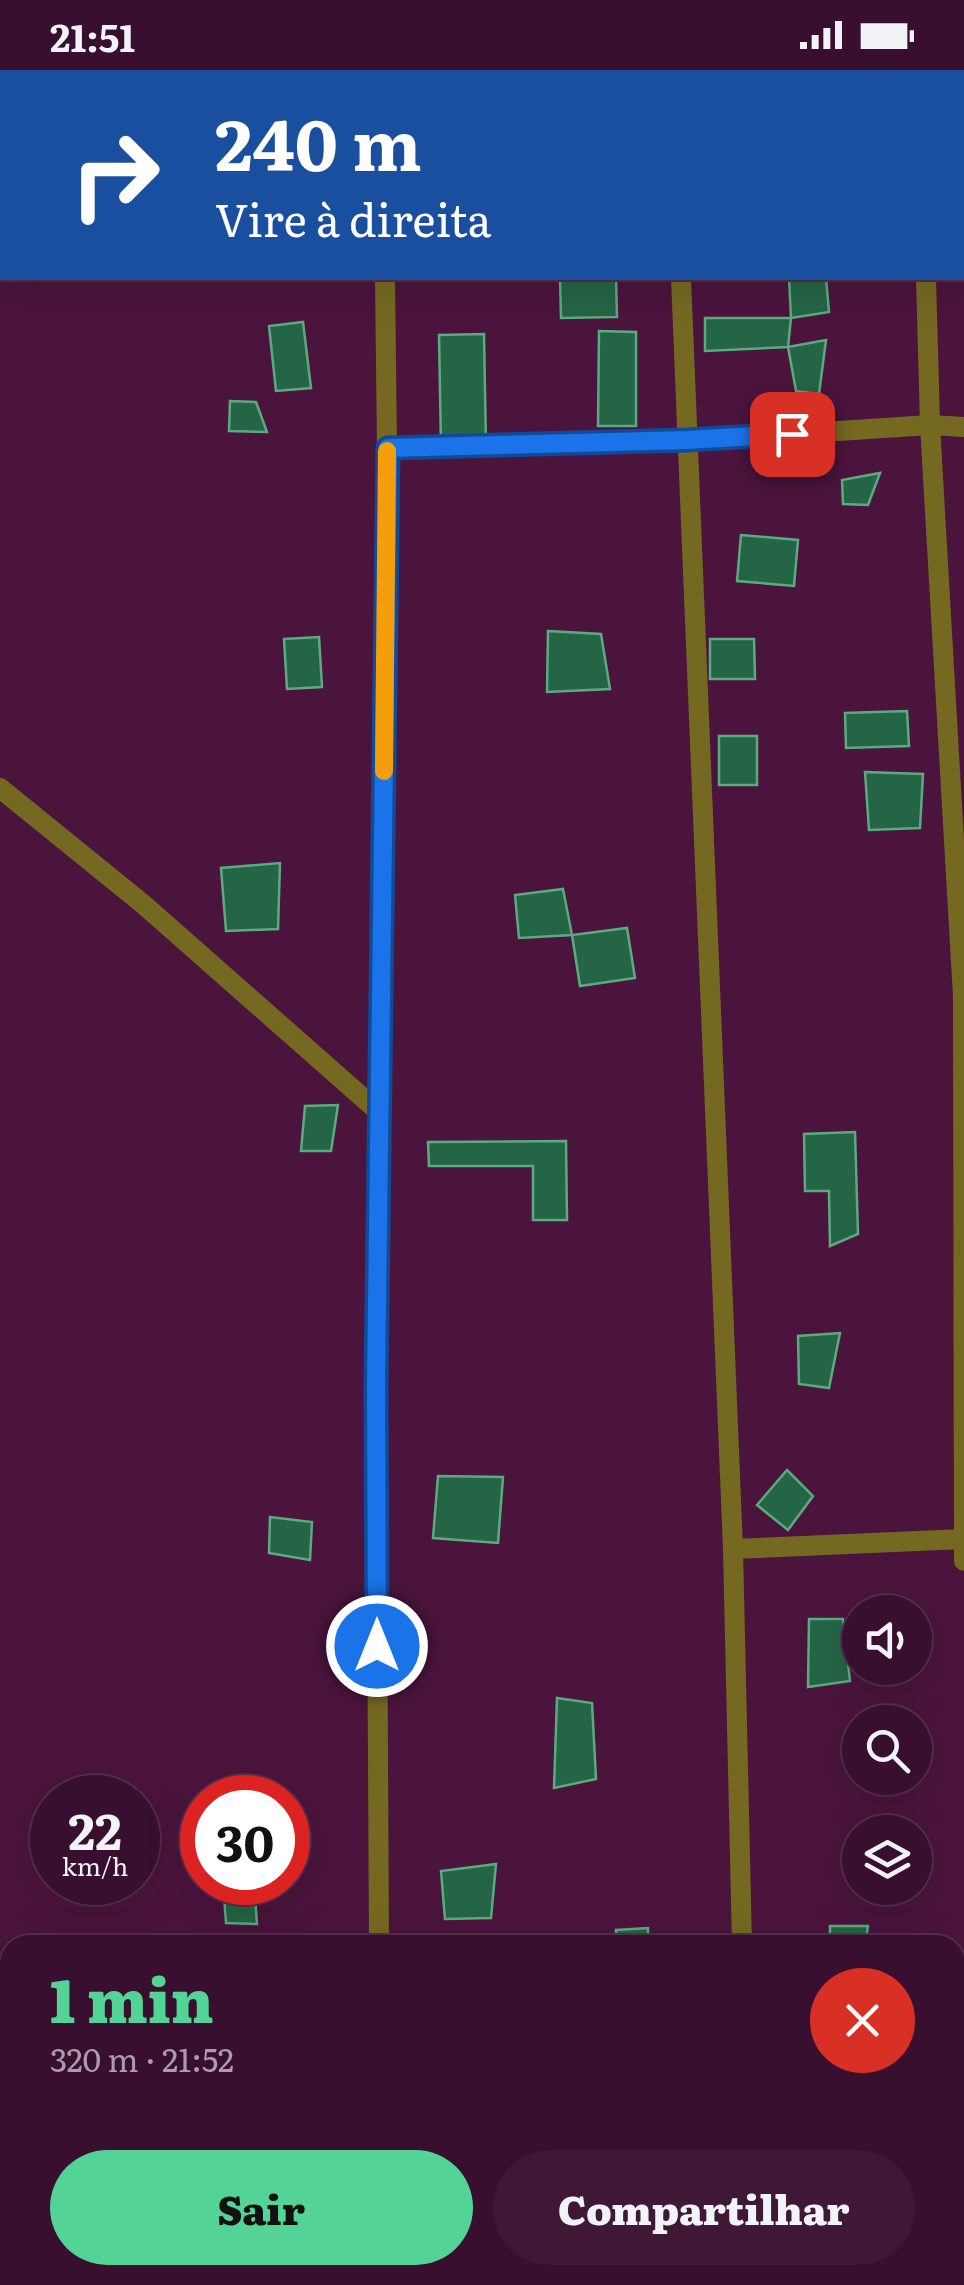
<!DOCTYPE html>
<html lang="pt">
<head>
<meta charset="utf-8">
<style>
	body { margin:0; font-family:Literata,serif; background:#3f1836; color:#f1f3f6; height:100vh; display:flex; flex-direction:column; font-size:38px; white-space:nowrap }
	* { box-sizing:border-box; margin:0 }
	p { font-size:32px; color:#ab9caa }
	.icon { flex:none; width:55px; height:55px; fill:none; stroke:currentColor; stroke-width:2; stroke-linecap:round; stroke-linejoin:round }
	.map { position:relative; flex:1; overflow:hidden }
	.side { position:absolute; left:0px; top:1865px; width:965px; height:350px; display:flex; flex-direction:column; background:#380f2e; border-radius:30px 30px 0 0; box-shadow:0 10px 40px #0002,0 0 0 2px #522f4a }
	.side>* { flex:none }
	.banner { position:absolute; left:0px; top:0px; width:965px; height:210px; box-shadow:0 10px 40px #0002,0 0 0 2px #522f4a; background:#1a4fa0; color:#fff; overflow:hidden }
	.controls { position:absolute; left:842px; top:1525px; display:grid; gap:20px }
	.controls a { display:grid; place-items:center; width:90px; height:90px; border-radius:50%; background:#380f2e; box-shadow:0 10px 40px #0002,0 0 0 2px #522f4a; font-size:50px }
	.speed { position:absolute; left:30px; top:1705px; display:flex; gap:20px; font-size:50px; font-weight:700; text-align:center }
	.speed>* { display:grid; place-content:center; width:130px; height:130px; border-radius:50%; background:#380f2e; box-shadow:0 10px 40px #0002,0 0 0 2px #522f4a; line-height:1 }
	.speed small { font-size:25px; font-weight:400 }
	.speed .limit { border:15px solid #d22; background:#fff; color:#111 }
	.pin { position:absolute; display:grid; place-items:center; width:85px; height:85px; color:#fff; margin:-42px; border-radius:20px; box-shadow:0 5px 15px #0006 }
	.me { position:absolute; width:110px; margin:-55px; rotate:0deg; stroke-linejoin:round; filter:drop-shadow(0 0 8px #0008) }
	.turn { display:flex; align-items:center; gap:35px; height:210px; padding:0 50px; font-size:45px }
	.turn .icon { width:130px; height:130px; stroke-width:2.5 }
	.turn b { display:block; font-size:70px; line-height:85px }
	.round { display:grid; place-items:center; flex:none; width:105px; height:105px; border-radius:52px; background:#3f1836 }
	.head { display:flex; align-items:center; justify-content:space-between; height:170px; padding:0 50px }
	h1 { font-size:60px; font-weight:800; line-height:75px; color:#54d396 }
	.cta { display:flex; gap:20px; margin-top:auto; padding:20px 50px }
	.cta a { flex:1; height:115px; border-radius:60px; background:#54d396; color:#111; font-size:40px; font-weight:800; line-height:115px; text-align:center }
	.cta a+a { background:#3f1836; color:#f1f3f6 }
	.status { display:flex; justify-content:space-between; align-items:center; height:70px; padding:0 50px; background:#380f2e; direction:ltr }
	.status svg { height:28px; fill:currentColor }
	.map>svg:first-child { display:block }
	.building { fill:#246546; stroke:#5da981; stroke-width:2.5 }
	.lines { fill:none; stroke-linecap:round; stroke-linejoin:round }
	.minor { stroke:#756922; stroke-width:20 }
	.route-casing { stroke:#114b97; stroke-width:25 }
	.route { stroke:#1a73e8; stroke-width:18 }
	.slow { stroke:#f59e0b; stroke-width:18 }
</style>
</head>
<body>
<div class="status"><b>21:51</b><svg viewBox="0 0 49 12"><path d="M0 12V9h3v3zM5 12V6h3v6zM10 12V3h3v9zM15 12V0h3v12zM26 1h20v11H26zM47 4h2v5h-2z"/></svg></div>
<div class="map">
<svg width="964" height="2215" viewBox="0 0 964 2215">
	<rect width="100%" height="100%" fill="#4b143d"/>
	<g class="building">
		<path d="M560,208h56l1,39 -56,1z"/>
		<path d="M789,208h37l3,34 -38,6z"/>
		<path d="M705,248h86l-3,29 -83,4z"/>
		<path d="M303,252l8,66 -35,3 -7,-65z"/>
		<path d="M599,261l37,1v94h-38z"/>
		<path d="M484,264l2,112h-45l-2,-111z"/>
		<path d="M826,270l-7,54 -23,-3 -8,-44z"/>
		<path d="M230,331l26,1 11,30 -38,-1z"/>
		<path d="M880,403l-12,32 -25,-1 -1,-24z"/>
		<path d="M741,465l57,5 -4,46 -57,-5z"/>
		<path d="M548,561l53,3 9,55 -63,3z"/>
		<path d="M319,567l3,50 -35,2 -3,-50z"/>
		<path d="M710,569h44l1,40h-45z"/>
		<path d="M907,641l2,35 -63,2 -1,-35z"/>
		<rect x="719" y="666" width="38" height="49"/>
		<path d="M865,702l58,2 -3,54 -51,2z"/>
		<path d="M280,793l-2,66 -52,2 -5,-63z"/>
		<path d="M563,819l9,46 -53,3 -4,-43z"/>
		<path d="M627,858l8,50 -55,8 -8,-51z"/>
		<path d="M338,1035l-7,46h-30l4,-45z"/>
		<path d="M855,1062l3,102 -28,12 -1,-55h-24l-1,-57z"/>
		<path d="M566,1071l1,79h-34v-54h-104l-1,-24z"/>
		<path d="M840,1263l-11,55 -30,-4 -1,-48z"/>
		<path d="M787,1400l26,26 -25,34 -31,-25z"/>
		<path d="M438,1406l65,1 -5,66 -65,-5z"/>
		<path d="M270,1447l42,5 -2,38 -41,-7z"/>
		<path d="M809,1549h34l7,62 -42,6z"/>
		<path d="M557,1628l35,5 4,76 -42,9z"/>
		<path d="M496,1794l-5,54 -46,1 -4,-48z"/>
		<path d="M223,1812h31l3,42 -31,-1z"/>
		<path d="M830,1856h38l-3,19h-35z"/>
		<path d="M648,1858v17h-32v-15z"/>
	</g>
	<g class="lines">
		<g class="minor">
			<path d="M383,0v2"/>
			<path d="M674,0v2"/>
			<path d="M920,0v2"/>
			<path d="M681,208l52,1271 9,396"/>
			<path d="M926,208l4,147 33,571 1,565"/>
			<path d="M387,377l300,-6 243,-16 34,2"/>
			<path d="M0,718l143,116 236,208"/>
			<path d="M733,1479l231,-10"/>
			<path d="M379,1875l-3,-561 11,-937 -2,-169"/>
			<path d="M380,2205v10"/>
			<path d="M750,2205v10"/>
		</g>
	</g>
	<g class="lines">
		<g class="route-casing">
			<path id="route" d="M377,1576l-1,-262 12,-936 299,-8 105,-6"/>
		</g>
		<use href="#route" class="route"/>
		<path class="slow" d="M384,701l3,-320"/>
	</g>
</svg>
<div class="controls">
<a><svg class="icon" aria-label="sound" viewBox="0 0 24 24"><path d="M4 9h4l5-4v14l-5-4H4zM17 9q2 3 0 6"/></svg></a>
<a><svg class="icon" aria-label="search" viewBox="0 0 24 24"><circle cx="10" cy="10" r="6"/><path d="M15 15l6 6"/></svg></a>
<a><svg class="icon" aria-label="layers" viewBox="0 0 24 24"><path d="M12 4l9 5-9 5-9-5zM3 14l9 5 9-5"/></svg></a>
</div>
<div class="speed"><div>22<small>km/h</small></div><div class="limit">30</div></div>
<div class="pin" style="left:792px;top:364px;background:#d93025"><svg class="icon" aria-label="arrive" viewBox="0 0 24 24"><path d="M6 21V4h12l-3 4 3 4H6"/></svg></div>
<svg class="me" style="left:377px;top:1576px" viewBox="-20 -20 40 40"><circle r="17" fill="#1a73e8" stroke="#fff" stroke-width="3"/><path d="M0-11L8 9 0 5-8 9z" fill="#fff"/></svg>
<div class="banner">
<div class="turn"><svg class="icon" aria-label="right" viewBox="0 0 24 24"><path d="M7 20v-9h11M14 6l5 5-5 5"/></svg><div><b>240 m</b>Vire à direita</div></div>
</div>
<section class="side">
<div class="head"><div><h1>1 min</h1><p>320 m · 21:52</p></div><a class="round" style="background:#d93025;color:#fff"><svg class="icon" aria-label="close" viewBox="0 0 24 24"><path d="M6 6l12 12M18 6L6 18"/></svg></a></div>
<div class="cta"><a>Sair</a><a>Compartilhar</a></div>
</section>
</div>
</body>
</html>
